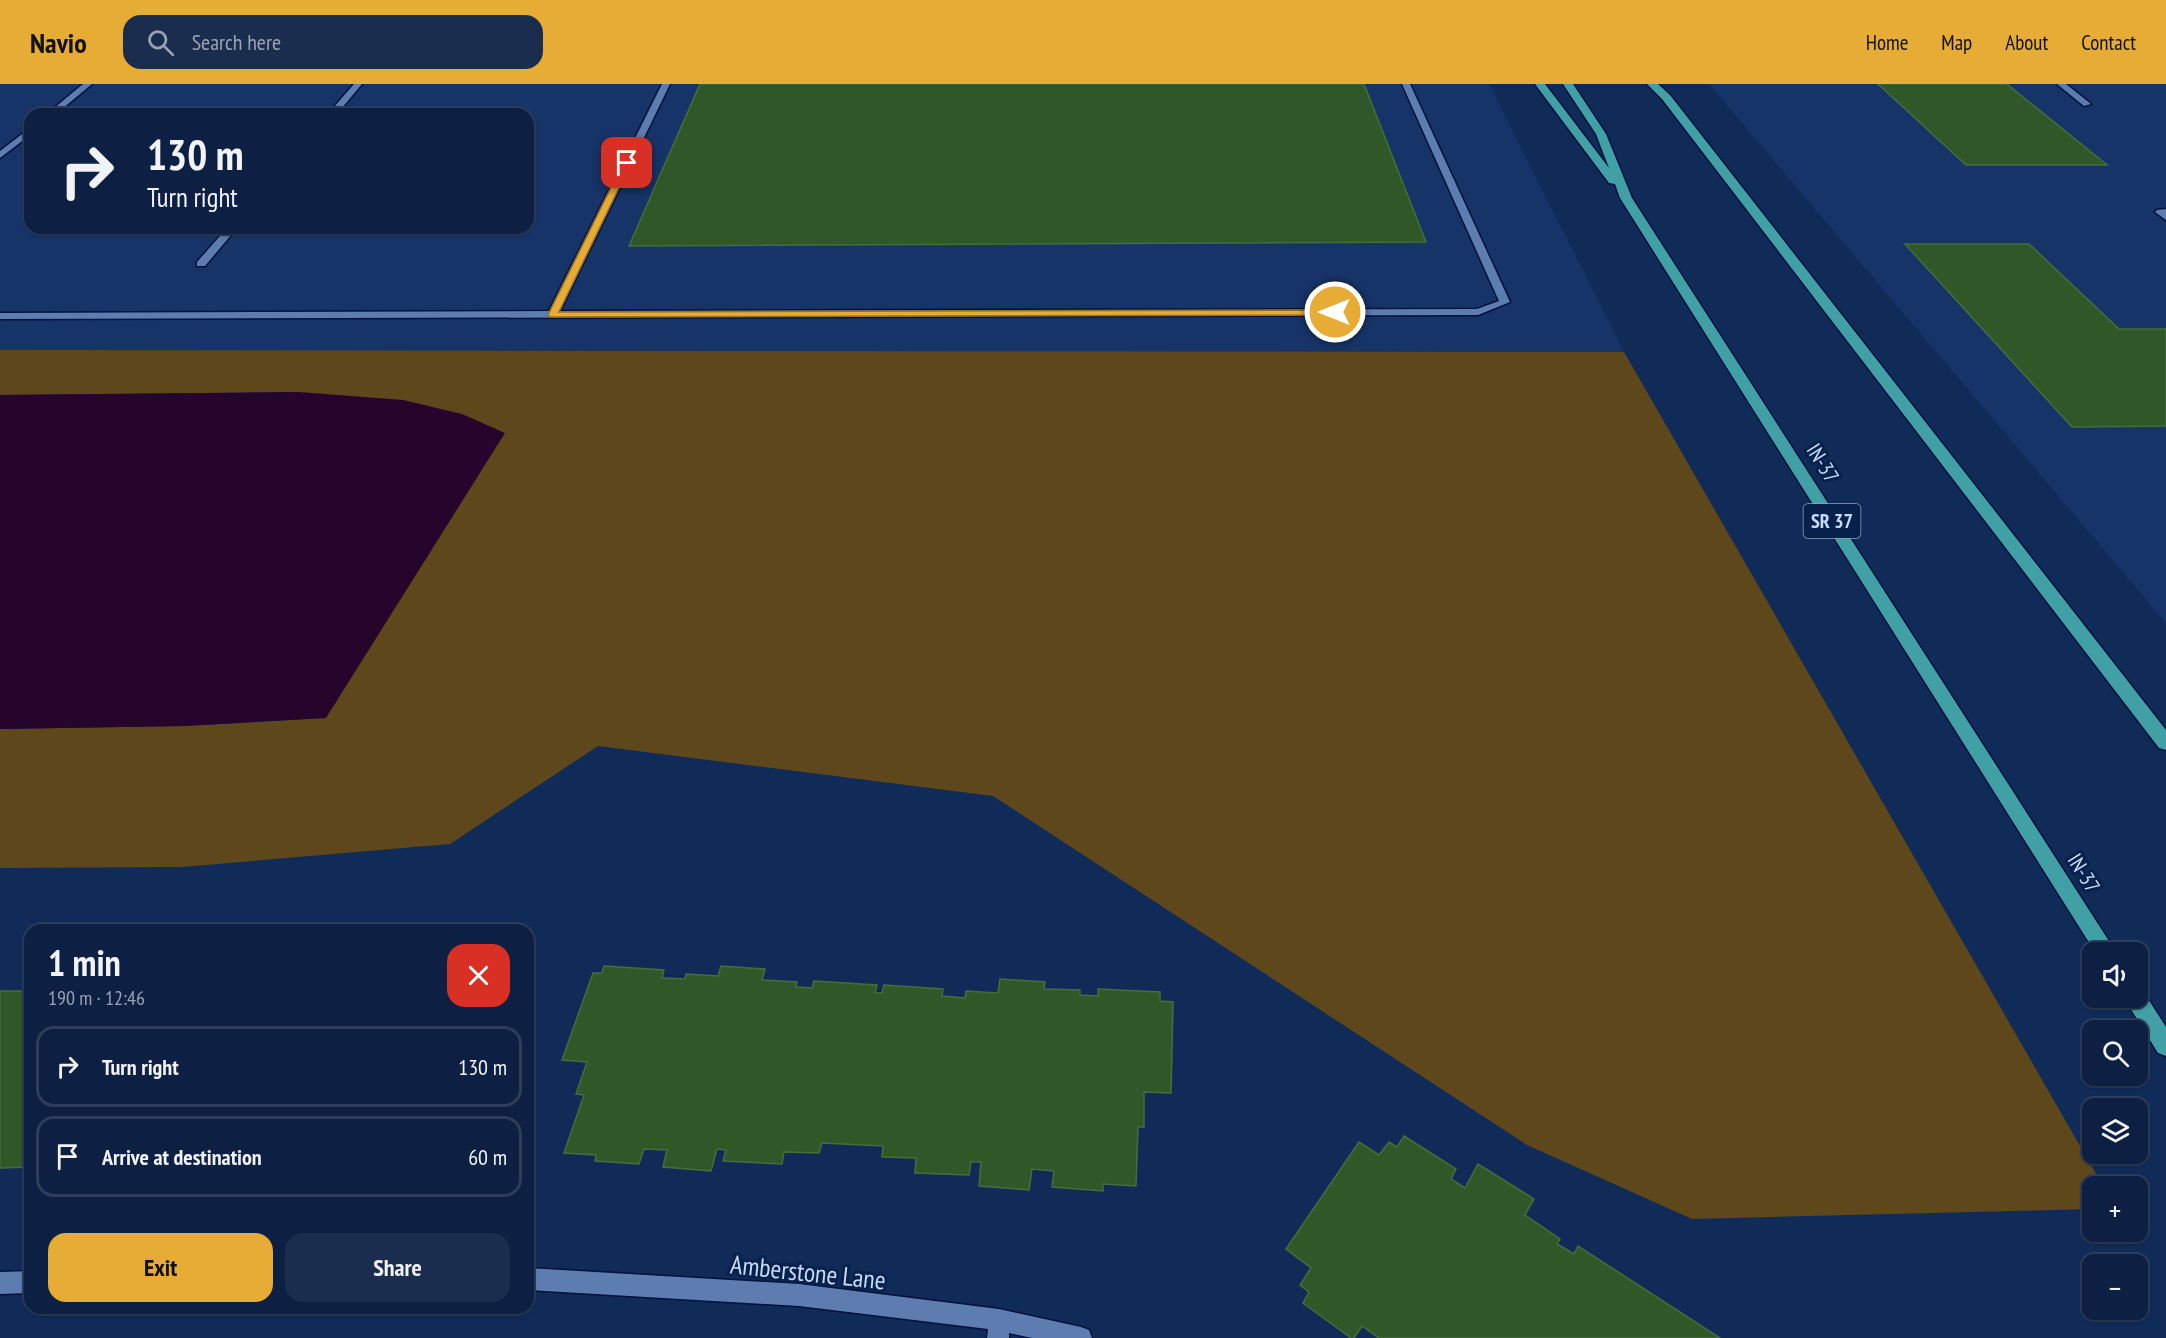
<!DOCTYPE html>
<html lang="en">
<head>
<meta charset="utf-8">
<style>
	body { margin:0; font-family:"PT Sans Narrow",sans-serif; background:#1b2d4e; color:#f1f3f6; height:100vh; display:flex; flex-direction:column; font-size:22px; white-space:nowrap }
	* { box-sizing:border-box; margin:0 }
	p { font-size:20px; color:#9aa3b2 }
	.icon { flex:none; width:33px; height:33px; fill:none; stroke:currentColor; stroke-width:2; stroke-linecap:round; stroke-linejoin:round }
	.map { position:relative; flex:1; overflow:hidden }
	.panel { position:absolute; left:24px; top:840px; width:510px; height:390px; display:flex; flex-direction:column; background:#0d2043; border-radius:18px; box-shadow:0 2px 4px #0004,0 0 0 2px #2d3e5c }
	.panel>* { flex:none }
	.banner { position:absolute; left:24px; top:24px; width:510px; height:126px; border-radius:18px; box-shadow:0 2px 4px #0004,0 0 0 2px #2d3e5c; background:#0d2043; color:#f1f3f6; overflow:hidden }
	.tools { position:absolute; left:2082px; top:858px; display:grid; gap:12px }
	.tools a { display:grid; place-items:center; width:66px; height:66px; border-radius:12px; background:#0d2043; box-shadow:0 2px 4px #0004,0 0 0 2px #2d3e5c; font-size:30px }
	.pin { position:absolute; display:grid; place-items:center; width:51px; height:51px; color:#fff; margin:-26px; border-radius:12px; box-shadow:0 3px 9px #0006 }
	.me { position:absolute; width:66px; margin:-33px; rotate:270deg; stroke-linejoin:round; filter:drop-shadow(0 0 4px #0008) }
	.turn { display:flex; align-items:center; gap:21px; height:126px; padding:0 24px; font-size:27px }
	.turn .icon { width:78px; height:78px; stroke-width:2.5 }
	.turn b { display:block; font-size:42px; line-height:51px }
	.round { display:grid; place-items:center; flex:none; width:63px; height:63px; border-radius:18px; background:#1b2d4e }
	.head { display:flex; align-items:center; justify-content:space-between; height:102px; padding:0 24px }
	h1 { font-size:36px; font-weight:700; line-height:45px }
	.button { display:flex; gap:12px; margin-top:auto; padding:12px 24px }
	.button a { flex:1; height:69px; border-radius:18px; background:#e7ac36; color:#111; font-size:24px; font-weight:700; line-height:69px; text-align:center }
	.button a+a { background:#1b2d4e; color:#f1f3f6 }
	ul { padding:0; list-style:none }
	li { display:flex; align-items:center; gap:18px; height:81px; margin:0 12px 9px; padding:0 12px; border:3px solid #2d3e5c; border-radius:18px }
	li div { flex:1 }
	li b { display:block; font-size:22px }
	li em { font-style:normal }
	header { display:flex; align-items:center; gap:36px; box-sizing:border-box; height:84px; padding:0 30px; background:#e7ac36; color:#111 }
	header strong { font-size:28px }
	nav { display:flex; gap:33px; margin-inline-start:auto; font-size:21px }
	.search { width:420px; height:54px; background:#1b2d4e; display:flex; align-items:center; gap:15px; box-sizing:border-box; padding:0 21px; border-radius:18px; color:#9aa3b2; font-size:22px }
	.map>svg:first-child { display:block }
	.built { fill:#173468; fill-rule:evenodd }
	.green { fill:#5f471c }
	.water { fill:#25052c }
	.building { fill:#2f5727; stroke:#456e3d; stroke-width:1.5 }
	.lines { fill:none; stroke-linecap:round; stroke-linejoin:round }
	.service-casing { stroke:#00113c; stroke-width:3 }
	.minor-casing { stroke:#00113c; stroke-width:3 }
	.motorway-casing { stroke:#00113c; stroke-width:3 }
	.service { fill:#5d7cb0; fill-rule:evenodd }
	.minor { fill:#5d7cb0; fill-rule:evenodd }
	.motorway { fill:#40a0a6; fill-rule:evenodd }
	.route { fill:#e7ac36; stroke:#967023; stroke-width:1.5 }
	.labels { text-anchor:middle; dominant-baseline:central; stroke-width:6; stroke-linejoin:round; paint-order:stroke }
	.shield { fill:#07214d; stroke:#8fa2c4; stroke-width:1.5 }
	.shield-label { font-size:20px; font-weight:bold; fill:#c9daf7 }
	.street-label { font-size:21px; fill:#c9daf7; stroke:#07214d }
	.near-street-label { font-size:26px; fill:#c9daf7; stroke:#07214d }
</style>
</head>
<body>
<header>
<strong>Navio</strong>
<div class="search"><svg class="icon" aria-label="search" viewBox="0 0 24 24"><circle cx="10" cy="10" r="6"/><path d="M15 15l6 6"/></svg>Search here</div>
<nav><a>Home</a><a>Map</a><a>About</a><a>Contact</a></nav>
</header>
<div class="map">
<svg width="2166" height="1254" viewBox="0 0 2166 1254">
	<rect width="100%" height="100%" fill="#112b59"/>
	<g class="built">
		<path d="M0,0h1489l135,268 -1624,-2zM30,30h498v114h-498z"/>
		<path d="M1709,0h457v539z"/>
	</g>
	<path class="green" d="M0,266l1624,2 479,834h-11v23l-400,10 -165,-74 -534,-349 -395,-50 -148,98 -268,23 -182,1v-139l185,-3 141,-8 -27,-326 -299,3z"/>
	<path class="water" d="M299,308l104,8 59,14 43,19 -179,285 -141,8 -185,3v-334z"/>
	<g class="building">
		<path d="M700,0h664l62,158 -797,4z"/>
		<path d="M1878,0h129l100,81h-141z"/>
		<path d="M1905,160h124l90,85h47v97l-94,1z"/>
		<path d="M604,882l60,4 -2,8 23,1 1,-5 32,2 3,-10 44,3 -3,11 35,2 -1,5 16,1 2,-7 63,4 -2,8h7l2,-8 59,4 -1,7 23,2 1,-7 32,2 2,-14 45,3 -1,7 36,1v5l18,1v-7l62,3v9l13,1 -2,91 -27,-1v35h-6l-2,59 -33,-2v7l-51,-4 2,-16 -22,-2 -3,21 -50,-4 2,-24h-10l-2,13 -54,-2 1,-15 -34,-1 1,-11 -61,-3 -3,10 -35,-1 -2,12 -59,-3 3,-11 -9,-1 -6,22 -48,-4 4,-17 -23,-1 -5,15 -44,-3 1,-6 -32,-2 20,-58 -8,-1 11,-32 -25,-2 31,-87h9z"/>
		<path d="M0,907h30l-3,9h3l-1,167 -29,1z"/>
		<path d="M1404,1052l52,33 -5,10 14,9 13,-24 56,35 -9,16 35,24 -3,5 17,10 4,-8 142,92h-341l-17,-12 -8,12h-3l-48,-35 6,-11 -9,-7 11,-17 -25,-19 73,-107 20,13 10,-13 8,5z"/>
	</g>
	<g class="lines">
		<g class="service-casing">
			<g id="service">
				<path d="M83,0h9l-36,30h-9z"/>
				<path d="M354,0h8l-25,30h-9z"/>
				<path d="M662,0h8l-110,227 917,-2 22,-8 -97,-217h8l100,218 -32,13 -1478,4v-6l549,-2z"/>
				<path d="M2057,0h9l25,20 -7,2z"/>
				<path d="M30,44v7l-30,23v-7z"/>
				<path d="M2166,125v11l-11,-8 2,-2z"/>
				<path d="M227,144h10l-32,38h-8v-4z"/>
			</g>
		</g>
		<g class="minor-casing">
			<g id="minor">
				<path d="M528,1184l271,16 200,25 82,18 8,3 3,8h-60l-23,-5v5h-22l1,-9 -189,-23 -271,-16z"/>
				<path d="M30,1187v22l-30,1v-22z"/>
			</g>
		</g>
		<g class="motorway-casing">
			<g id="motorway">
				<path d="M1535,0h10l64,84 -13,-34 -33,-50h10l33,50 26,64 484,754h-21l-475,-754 -5,-14 -6,-1z"/>
				<path d="M1647,0h11l12,11 496,635v20l-7,-2 -497,-649z"/>
				<path d="M2138,905l5,2 23,36v29l-8,-3 -34,-55h14z"/>
			</g>
		</g>
		<use href="#service" class="service"/>
		<use href="#minor" class="minor"/>
		<use href="#motorway" class="motorway"/>
	</g>
	<path class="route" d="M627,76l4,3 -72,149 776,-2 5,2 -5,3 -785,2 -2,-2 75,-152z"/>
	<g class="labels">
		<rect class="shield" x="1803.5" y="420" width="57" height="34" rx="4.5"/>
		<g class="shield-label">
			<text x="1832" y="437">SR 37</text>
		</g>
		<g class="street-label">
			<text transform="translate(1823 379) rotate(58)">IN-37</text>
			<text transform="translate(2084 789) rotate(58)">IN-37</text>
		</g>
		<g class="near-street-label">
			<text transform="translate(808 1188) rotate(6)">Amberstone Lane</text>
		</g>
	</g>
</svg>
<div class="tools">
<a><svg class="icon" aria-label="sound" viewBox="0 0 24 24"><path d="M4 9h4l5-4v14l-5-4H4zM17 9q2 3 0 6"/></svg></a>
<a><svg class="icon" aria-label="search" viewBox="0 0 24 24"><circle cx="10" cy="10" r="6"/><path d="M15 15l6 6"/></svg></a>
<a><svg class="icon" aria-label="layers" viewBox="0 0 24 24"><path d="M12 4l9 5-9 5-9-5zM3 14l9 5 9-5"/></svg></a>
<a>+</a>
<a>−</a>
</div>
<div class="pin" style="left:627px;top:79px;background:#d93025"><svg class="icon" aria-label="arrive" viewBox="0 0 24 24"><path d="M6 21V4h12l-3 4 3 4H6"/></svg></div>
<svg class="me" style="left:1335px;top:228px" viewBox="-20 -20 40 40"><circle r="17" fill="#e7ac36" stroke="#fff" stroke-width="3"/><path d="M0-11L8 9 0 5-8 9z" fill="#fff"/></svg>
<div class="banner">
<div class="turn"><svg class="icon" aria-label="right" viewBox="0 0 24 24"><path d="M7 20v-9h11M14 6l5 5-5 5"/></svg><div><b>130 m</b>Turn right</div></div>
</div>
<section class="panel">
<div class="head"><div><h1>1 min</h1><p>190 m · 12:46</p></div><a class="round" style="background:#d93025;color:#fff"><svg class="icon" aria-label="close" viewBox="0 0 24 24"><path d="M6 6l12 12M18 6L6 18"/></svg></a></div>
<ul>
<li><svg class="icon" aria-label="right" viewBox="0 0 24 24"><path d="M7 20v-9h11M14 6l5 5-5 5"/></svg><div><b>Turn right</b></div><em>130 m</em></li>
<li><svg class="icon" aria-label="arrive" viewBox="0 0 24 24"><path d="M6 21V4h12l-3 4 3 4H6"/></svg><div><b>Arrive at destination</b></div><em>60 m</em></li>
</ul>
<div class="button"><a>Exit</a><a>Share</a></div>
</section>
</div>
</body>
</html>
